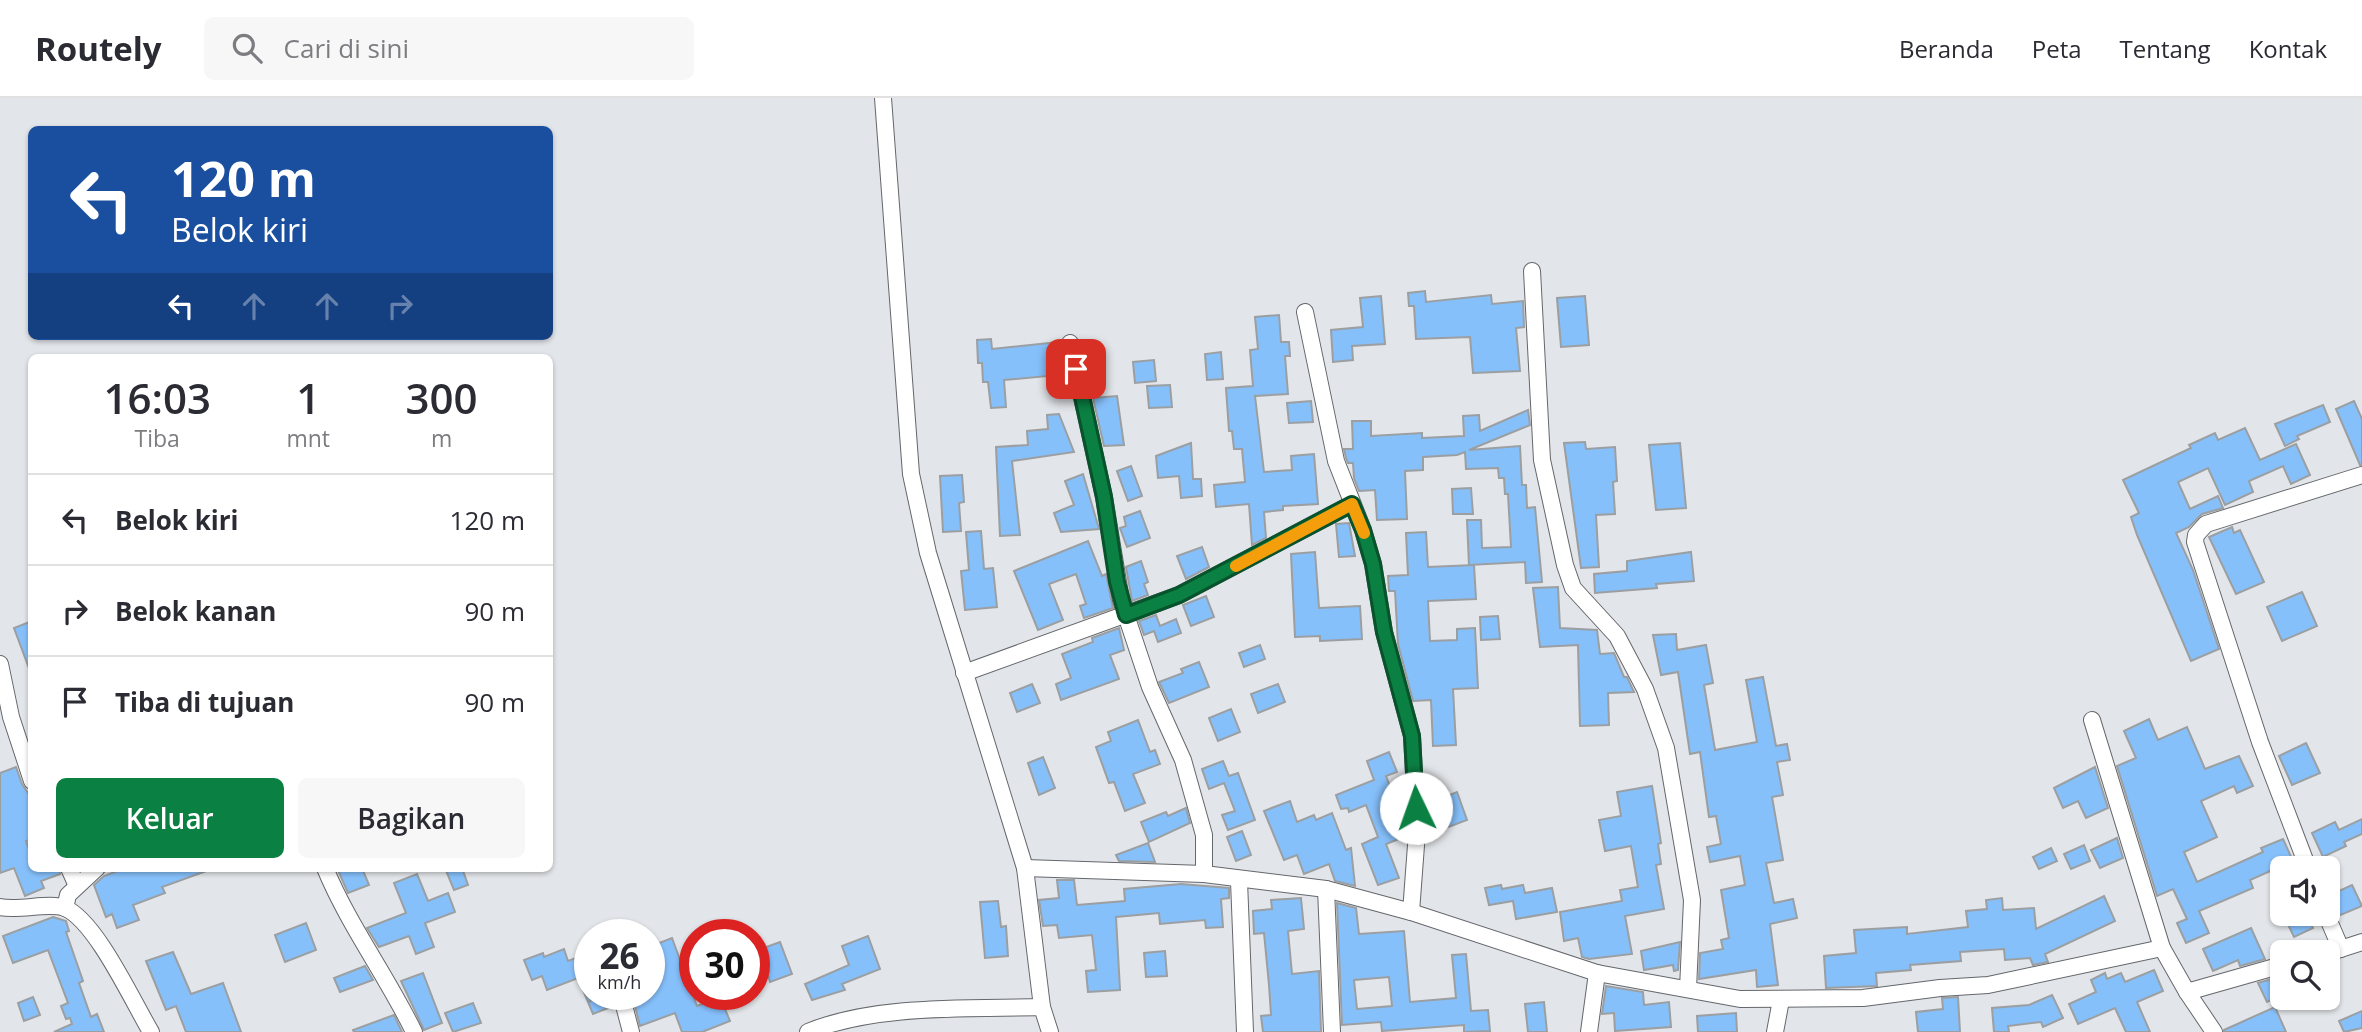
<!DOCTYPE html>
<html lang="id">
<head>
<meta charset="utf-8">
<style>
	body { margin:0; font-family:"Open Sans",sans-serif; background:#f7f7f7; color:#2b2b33; height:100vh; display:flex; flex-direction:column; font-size:26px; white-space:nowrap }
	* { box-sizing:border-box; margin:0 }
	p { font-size:23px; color:#7c7c81 }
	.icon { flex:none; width:38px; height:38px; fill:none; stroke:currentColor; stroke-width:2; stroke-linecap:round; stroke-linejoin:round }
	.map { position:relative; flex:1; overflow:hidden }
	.details { position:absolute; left:28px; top:256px; width:525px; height:518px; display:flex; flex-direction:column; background:#fff; border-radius:10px; box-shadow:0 2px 5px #0004 }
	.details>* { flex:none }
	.top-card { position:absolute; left:28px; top:28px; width:525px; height:214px; border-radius:10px; box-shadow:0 2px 5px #0004; background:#1a4fa0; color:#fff; overflow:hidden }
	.controls { position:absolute; left:2270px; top:758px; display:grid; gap:14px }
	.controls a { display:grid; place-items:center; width:70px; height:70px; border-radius:10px; background:#fff; box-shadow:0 2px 5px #0004; font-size:35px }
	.speed { position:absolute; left:574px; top:821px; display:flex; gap:14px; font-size:35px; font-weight:700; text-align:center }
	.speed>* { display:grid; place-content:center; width:91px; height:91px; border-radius:50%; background:#fff; box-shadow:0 2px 5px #0004; line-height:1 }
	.speed small { font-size:18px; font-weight:400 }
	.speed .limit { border:10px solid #d22; background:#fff; color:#111 }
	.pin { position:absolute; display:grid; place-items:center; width:60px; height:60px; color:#fff; margin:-30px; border-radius:14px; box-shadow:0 4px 10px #0006 }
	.me { position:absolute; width:77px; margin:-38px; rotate:357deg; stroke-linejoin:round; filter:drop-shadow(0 0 5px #0008) }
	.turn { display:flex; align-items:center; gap:24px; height:147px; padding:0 28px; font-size:32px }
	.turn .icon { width:91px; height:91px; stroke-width:2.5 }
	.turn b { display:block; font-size:49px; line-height:60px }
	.lanes { display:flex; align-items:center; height:66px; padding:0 28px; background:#0003; justify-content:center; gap:35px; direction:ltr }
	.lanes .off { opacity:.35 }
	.eta { display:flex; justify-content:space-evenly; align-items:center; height:119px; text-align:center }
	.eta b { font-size:42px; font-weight:600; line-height:49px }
	.primary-button { display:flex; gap:14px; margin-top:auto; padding:14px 28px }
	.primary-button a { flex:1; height:80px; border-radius:10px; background:#0b8043; color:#fff; font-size:28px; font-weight:600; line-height:80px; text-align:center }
	.primary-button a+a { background:#f7f7f7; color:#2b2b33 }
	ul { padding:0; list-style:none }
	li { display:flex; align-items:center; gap:21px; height:91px; padding:0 28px; border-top:2px solid #e1e1e2 }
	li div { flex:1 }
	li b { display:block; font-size:26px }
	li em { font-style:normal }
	header { display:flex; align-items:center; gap:42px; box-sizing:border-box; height:98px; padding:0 35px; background:#fff; border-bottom:2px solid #e1e1e2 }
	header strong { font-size:33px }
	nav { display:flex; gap:38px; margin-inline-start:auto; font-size:24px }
	.search { width:490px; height:63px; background:#f7f7f7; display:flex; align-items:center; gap:18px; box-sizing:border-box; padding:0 24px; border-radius:10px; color:#7c7c81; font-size:26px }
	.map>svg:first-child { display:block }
	.building { fill:#86c0fb; stroke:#9b9fa2; stroke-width:2; fill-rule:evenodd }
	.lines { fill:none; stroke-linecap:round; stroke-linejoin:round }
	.minor-casing { stroke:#64676b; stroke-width:18 }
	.minor { stroke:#fff; stroke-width:16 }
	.route-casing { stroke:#07532c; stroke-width:18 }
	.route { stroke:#0b8043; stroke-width:12 }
	.slow { stroke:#f59e0b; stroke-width:12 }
</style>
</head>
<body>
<header>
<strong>Routely</strong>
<div class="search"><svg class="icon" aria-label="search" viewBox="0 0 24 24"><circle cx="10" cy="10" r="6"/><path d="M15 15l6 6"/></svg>Cari di sini</div>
<nav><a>Beranda</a><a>Peta</a><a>Tentang</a><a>Kontak</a></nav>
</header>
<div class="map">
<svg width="2362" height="934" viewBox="0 0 2362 934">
	<rect width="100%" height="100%" fill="#e2e5e9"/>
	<g class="building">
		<path d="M1425,193l1,11 65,-7 1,9 31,-3 1,26 -8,1 4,43 -47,2 -3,-36 -54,2 -2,-33h-5l-1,-13z"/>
		<path d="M1381,198l4,48 -33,2 1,14 -20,2 -2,-32 32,-3 -3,-29z"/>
		<path d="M1585,198l4,49 -28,2 -4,-49z"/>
		<path d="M1279,217l2,27h8l1,14h-5l3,38 -33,2 9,76 28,-2 -1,-14 23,-2 4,50 -35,2v4l-19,2 2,26 -14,7 -3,-41 -33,3 -2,-22 31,-3 -3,-33h-8l-2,-18h-3l-3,-43 27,-2 -3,-36 8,-1 -3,-32z"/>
		<path d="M991,241l1,10 66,-7 10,40 -19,7 -2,-13 -43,4 2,27 -15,1 -3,-26h-5l-1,-19h-4l-1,-23z"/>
		<path d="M1096,245l2,25 -12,1 -5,-25z"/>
		<path d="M1221,254l2,27 -16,1 -2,-26z"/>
		<path d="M1154,262l2,21 -21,2 -2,-21z"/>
		<path d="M1170,287l2,22 -23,1 -2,-22z"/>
		<path d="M1117,298l7,49 -20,1 -11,-48z"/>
		<path d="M1311,303l2,21 -24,1 -2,-20z"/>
		<path d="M2354,303l8,18v46h-2l-24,-56z"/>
		<path d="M2323,307l7,17 -33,14 2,3 -14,7 -10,-22z"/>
		<path d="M1528,312l2,15 -61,25 51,-4 2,39h4l1,23 8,-1 7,75 -16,1 -1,-21 -56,3 -2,-45h14l1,28 29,-1 -3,-53h-3l-1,-16h-5l-1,-10 -32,1 -1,-17 -8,3 -34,2v13l-18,1 2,48 -30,1 -2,-30 -16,1 -5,-13 -1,-15h-5l-2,-5 -2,-9h9l-1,-28h19v15l51,-3v5l42,-2 -1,-20 16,-1 1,16z"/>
		<path d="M1059,316l15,38 -62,9 8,74 -20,1 -4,-89 32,-2 -1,-14 21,-2 -1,-14z"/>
		<path d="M2245,330l15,32 36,-16 14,31 -19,9 -8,-18 -34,15 4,11 -28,13 -17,-37 -30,14 12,27 28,-13 5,12 -21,6 -13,13 -13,6 17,37 26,79 -28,12 -54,-126 -6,-18 8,-4 -16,-33 68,-32 -2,-3 26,-12 3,7z"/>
		<path d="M1585,344l1,7 29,-2 2,34 -4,1 2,32 -19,1 3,52 -18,1 -17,-125z"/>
		<path d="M1191,345l2,36h8l1,17 -21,2 -2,-22 -21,2 -2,-22z"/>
		<path d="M1680,345l6,65 -30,2 -7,-65z"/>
		<path d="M1131,368l11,30 -14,5 -11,-30z"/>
		<path d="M1083,376l16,55 -38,3 -7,-19 20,-8 -9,-24z"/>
		<path d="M962,377l2,27 -5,1 2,28 -18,1 -3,-56z"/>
		<path d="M1471,390l2,26h-20l-1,-25z"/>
		<path d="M1140,413l10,27 -23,9 -7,-19 6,-2 -2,-9z"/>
		<path d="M1349,425l6,33 -16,1 -3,-33z"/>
		<path d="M2232,429l2,6 6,-3 24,52 -28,12 -27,-57z"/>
		<path d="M981,433l3,38 9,-1 4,39 -32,3 -4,-39 8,-1 -3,-38z"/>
		<path d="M1426,434l2,35 46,-2 2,34 -48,2 2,40 27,-1v-11l18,-1 3,60 -25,1 3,56 -23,1 -2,-46 -18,1 -15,-57 -3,-53h-6l-1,-15 20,-1 -2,-42z"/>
		<path d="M1088,443l14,35 4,-2 7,34 -29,10 -4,-12 6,-2 -10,-30 -27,10 14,36 -25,10 -24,-59z"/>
		<path d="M1202,449l7,20 -23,12 -9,-23z"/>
		<path d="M1315,454l4,56 41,-2 2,33 -42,2v-5l-25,1 -4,-83z"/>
		<path d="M1691,454l3,29 -38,3 1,4 -62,5 -1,-19 33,-3v-10z"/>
		<path d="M1141,463l7,21 -4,2 4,11 -16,6 -6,-34z"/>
		<path d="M1558,489l2,41 37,2 3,24 14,-1 10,24h3l7,15 -26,1 1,32 -29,1 -2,-81 -38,2 -7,-59z"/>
		<path d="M2302,494l15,34 -35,15 -15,-34z"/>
		<path d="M1206,498l8,21 -23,9 -8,-21z"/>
		<path d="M1156,517l4,11 16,-7 5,14 -23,9 -4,-11 -10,4 -5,-14z"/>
		<path d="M1498,518l2,23 -19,1 -1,-23z"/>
		<path d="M32,523v50h-2l-16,-43z"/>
		<path d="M1119,530l5,22 -14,5 9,24 -58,21 -5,-16 15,-6 -9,-24 31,-12 -1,-4z"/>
		<path d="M1676,536l1,16 29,-5 7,38 -9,2 11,65 42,-8 -11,-62 17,-3 13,69 11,-2 3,16 -13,2 6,33 -11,2 11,63 -17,3 8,40 19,-4 4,19 -27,6 8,61 -21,2 -1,-17 -57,9 1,-26 23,-4 -2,-9 8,-2 -8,-48 24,-5 -5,-29 -30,6 -3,-15 14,-3 -5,-28 -7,1 -9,-65 -10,2 -12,-82 -17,3 -8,-40z"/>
		<path d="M1260,547l5,14 -21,8 -5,-14z"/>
		<path d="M1199,564l10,25 -40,16 -10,-21 24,-9 -2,-4z"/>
		<path d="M1032,586l8,19 -23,9 -7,-19z"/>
		<path d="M1278,586l7,18 -27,11 -7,-19z"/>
		<path d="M1231,611l9,23 -22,9 -9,-23z"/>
		<path d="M2149,621l9,21 29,-13 18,42 34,-13 14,30 -16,7 -3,-7 -33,15 16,36 -33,15 13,30 66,-30 -2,-4 22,-9 10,22 -43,19 3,8 -54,23 10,22 -23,10 -9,-20 10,-4 -14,-30 -16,7 -40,-130 19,-8 -12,-27z"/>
		<path d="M1138,622l12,32 5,-2 5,14 -27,10 12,29 -20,8 -11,-29 -5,1 -13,-36 15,-6 -3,-9z"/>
		<path d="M2306,645l14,30 -28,12 -13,-29z"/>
		<path d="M1389,654l8,20 -11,4 9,23 -10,4 14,36 -13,5 13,34 -21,7 -16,-41 16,-7 -12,-32 -17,7 -1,-4 -7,1 -5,-14 38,-15 -7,-19z"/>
		<path d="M1043,659l12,31 -16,7 -11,-32z"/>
		<path d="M1223,663l6,15 9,-3 17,47 -27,10 -6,-15 13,-4 -11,-28 -15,6 -7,-20z"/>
		<path d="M16,669l6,17 10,15v40l-6,2 6,16v11h27l1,6 -19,7 3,7 -19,8 -11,-28 -14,5v-100z"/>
		<path d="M2095,669l13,41 -22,10 -8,-17 -15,7 -9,-20z"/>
		<path d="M1652,688l9,57 -3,1 3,20 -5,1 8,44 -39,7 7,38 -43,5 -7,-2 -4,-19 -14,3 -4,-29 62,-11 -2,-11 18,-3 -7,-41 -26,5 -6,-31 22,-4 -4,-24z"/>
		<path d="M1457,694l10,28 -24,9 -11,-27z"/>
		<path d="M1290,703l7,21 17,-7 2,5 16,-7 14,37 5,-2 4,38 -20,-5 -6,-17 -25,10 -7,-19 -13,5 -20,-49z"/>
		<path d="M1186,710l4,15 -41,19 -8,-20 25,-10 2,4z"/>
		<path d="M2362,721v15l-18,8 2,4 -23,11 -11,-24 23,-11 4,8z"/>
		<path d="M1242,733l9,24 -15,6 -9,-24z"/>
		<path d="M2117,740l6,20 -23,10 -9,-18z"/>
		<path d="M1148,745l7,19 -36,-1 -3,-6z"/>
		<path d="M2084,747l6,16 -19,8 -7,-15z"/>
		<path d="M2051,750l6,13 -18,8 -6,-12z"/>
		<path d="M125,770h84v2l-47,17 3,6 -32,12 6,15 -22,8 -5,-14 -6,3 -12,-32 10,-9z"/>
		<path d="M337,770h25l7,17 -21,8z"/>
		<path d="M445,770h17l6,17 -14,5z"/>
		<path d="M417,776l11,27 20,-8 7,19 -30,11 9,24 -18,7 -7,-18 -30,11 -12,-19 39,-15 -12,-30z"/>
		<path d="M1057,782h17l3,25 48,-4 -1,-12 57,-5 48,4v10l-8,1 2,28 -17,1 -1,-8 -45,4 -1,-11 -43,4 4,73 -32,2 -2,-21 10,-1 -4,-35 -33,3 -2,-13 -14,1 -4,-26 20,-2z"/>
		<path d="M1501,787l1,4 21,-4 2,8 27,-5 5,24 -41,7 -3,-18 -24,4 -4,-17z"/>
		<path d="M2352,787l10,21 -24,10 -10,-20z"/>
		<path d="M2104,798l11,25 -70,33 3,8 -15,3 -3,-7 -25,2 -1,-11 -44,3 1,9 -51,4 1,5 -35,3 1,13 -51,2 -2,-32 32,-3 -2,-23 53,-3v7l61,-7 -2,-16 21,-2 -1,-9 16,-2 1,12 31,-2 2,21z"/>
		<path d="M1301,800l3,31 -16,2 4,43 27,-3 2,61h-58l-2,-16 10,-1 -2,-30 -5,-52 -10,1 -1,-23 19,-2 -1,-9z"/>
		<path d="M998,803l3,26 5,-1 2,30 -23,2 -5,-56z"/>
		<path d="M1337,805l19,5 3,26 45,-3 6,71 46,-4 -4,-43 14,-1 5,57 17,-1 2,21 -26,1v-7l-82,6 -1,-9 -39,3zM1389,879l3,29 -35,3 -3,-29z"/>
		<path d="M2283,816h24l6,14 -19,9z"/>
		<path d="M53,819l13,4 3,10 -3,1 17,49 -4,2 12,34 6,-3 7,18h-50l18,-8 -2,-6 -4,1 -5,-13 7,-3 -20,-53 -35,13 -10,-27z"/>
		<path d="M306,825l10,27 -31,12 -10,-27z"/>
		<path d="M2251,830l14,31 -25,7 -2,-6 -25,11 -10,-22z"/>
		<path d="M868,838l12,33 -38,15 3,6 -33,10 -7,-16 44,-19 -7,-19z"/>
		<path d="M672,840l25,68 23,-9 10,24 -28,11h-20l-7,-19 -35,13 -8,-32h17v-47z"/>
		<path d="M780,844l12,32 -22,8 -9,-33z"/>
		<path d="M1680,844l-2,28 -4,1 -1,-6 -29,5 -3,-19z"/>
		<path d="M564,851l4,12 22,-8v48l21,-7 2,12 -20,8 -15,-36 -31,12 -5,-14 -10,4 -8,-20 19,-7 1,4z"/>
		<path d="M1165,853l2,25 -21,1 -2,-24z"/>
		<path d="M173,854l18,42 32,-11 18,49h-55l-10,-26 -10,4 -20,-49z"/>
		<path d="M365,868l8,14 -33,12 -6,-14z"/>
		<path d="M2154,872l9,21 -26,11 13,30h-24l-11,-24 -37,16 -9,-20 27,-12 -5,-12 14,-7 2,6 14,-6 4,9z"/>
		<path d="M423,875l19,50 -18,7 -23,-49z"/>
		<path d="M2282,878v19l-15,7 -9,-19z"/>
		<path d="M1606,888l37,6 1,13 25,-3 2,25 -56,4 -1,-18 -12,1z"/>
		<path d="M2052,897l11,23 -20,9 -2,-5 -33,4 1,6h-15l-2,-24 37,-3z"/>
		<path d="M33,899l7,18 -16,6 -6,-18z"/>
		<path d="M1958,899l2,35h-42l-2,-20 27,-3 -1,-11z"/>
		<path d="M1544,904l3,30h-19l-3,-28z"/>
		<path d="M473,905l8,20 -28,9 -8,-19z"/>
		<path d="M2275,909l11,25h-62v-2z"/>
		<path d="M2362,913v17l-18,4 -5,-11z"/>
		<path d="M1736,915l1,19h-39l-1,-16z"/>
		<path d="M394,917l8,17h-48l-1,-2z"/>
	</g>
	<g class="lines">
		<g class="minor-casing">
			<g id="minor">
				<path d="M883,0l28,376 17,79 97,315 17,139 8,25"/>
				<path d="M1532,173l10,189 23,105 8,23 44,48 28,53 21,59 26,152 -4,89"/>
				<path d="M1305,214l31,149 27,69 10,34 11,68 28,104 5,96 -6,80"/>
				<path d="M1070,245l34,154 17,103 29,87 33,73 21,75v39"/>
				<path d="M0,566l11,53 21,64"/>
				<path d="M964,575l215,-78 173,-91"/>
				<path d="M2092,622l70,228"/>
				<path d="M69,770l8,18"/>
				<path d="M325,770c24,58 62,108 89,164"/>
				<path d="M1025,770l179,6 122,15 85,23 186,61 143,26 123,-1 77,-10 48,-3 174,-37 25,44 27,40"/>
				<path d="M2308,770l-48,-126 -65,-200 1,-7 10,-11 156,-49"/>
				<path d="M1239,783l6,151"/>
				<path d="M1326,791l6,143"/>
				<path d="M0,809c19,4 50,-5 65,1 31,13 68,94 86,124"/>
				<path d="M65,810l3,-13 29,-27"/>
				<path d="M2326,816l15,35"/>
				<path d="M2328,855l34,-11"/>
				<path d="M2187,894l95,-27"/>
				<path d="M621,896l10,38"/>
				<path d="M808,934c67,-28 162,-23 234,-25"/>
				<path d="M1589,934l8,-59"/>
				<path d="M1775,934l6,-32"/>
			</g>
		</g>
		<use href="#minor" class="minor"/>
	</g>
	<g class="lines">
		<g class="route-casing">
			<path id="route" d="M1076,271l28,128 13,85 9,33 53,-20 173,-91 11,26 10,34 11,68 28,104 4,72"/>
		</g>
		<use href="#route" class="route"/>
		<path class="slow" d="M1236,468l116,-62 12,29"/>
	</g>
</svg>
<div class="controls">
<a><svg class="icon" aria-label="sound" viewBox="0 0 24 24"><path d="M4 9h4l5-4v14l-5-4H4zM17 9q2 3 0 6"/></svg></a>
<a><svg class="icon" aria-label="search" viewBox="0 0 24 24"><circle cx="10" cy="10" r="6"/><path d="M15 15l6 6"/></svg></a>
</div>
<div class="speed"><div>26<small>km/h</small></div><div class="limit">30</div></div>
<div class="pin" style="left:1076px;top:271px;background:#d93025"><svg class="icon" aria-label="arrive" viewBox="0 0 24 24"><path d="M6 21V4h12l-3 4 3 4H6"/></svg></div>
<svg class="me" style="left:1416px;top:710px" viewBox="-20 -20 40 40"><circle r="19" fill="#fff"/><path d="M0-13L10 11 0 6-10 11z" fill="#0b8043"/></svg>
<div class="top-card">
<div class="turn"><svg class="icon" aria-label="left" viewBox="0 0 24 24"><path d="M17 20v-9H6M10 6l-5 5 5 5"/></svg><div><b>120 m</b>Belok kiri</div></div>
<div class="lanes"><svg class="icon" aria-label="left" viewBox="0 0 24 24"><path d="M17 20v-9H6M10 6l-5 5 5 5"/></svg><svg class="icon off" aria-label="ahead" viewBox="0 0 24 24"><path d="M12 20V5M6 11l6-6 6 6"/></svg><svg class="icon off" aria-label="ahead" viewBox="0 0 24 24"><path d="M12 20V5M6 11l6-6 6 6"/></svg><svg class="icon off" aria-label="right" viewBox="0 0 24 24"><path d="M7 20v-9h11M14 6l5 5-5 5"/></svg></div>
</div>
<section class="details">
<div class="eta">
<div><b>16:03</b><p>Tiba</p></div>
<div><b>1</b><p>mnt</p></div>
<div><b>300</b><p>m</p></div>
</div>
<ul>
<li><svg class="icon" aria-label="left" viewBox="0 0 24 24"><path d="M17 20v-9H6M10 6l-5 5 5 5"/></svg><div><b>Belok kiri</b></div><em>120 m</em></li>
<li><svg class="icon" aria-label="right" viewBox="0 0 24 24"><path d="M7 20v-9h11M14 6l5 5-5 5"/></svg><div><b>Belok kanan</b></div><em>90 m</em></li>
<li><svg class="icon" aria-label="arrive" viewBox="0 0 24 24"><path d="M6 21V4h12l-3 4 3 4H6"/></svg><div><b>Tiba di tujuan</b></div><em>90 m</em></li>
</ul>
<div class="primary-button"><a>Keluar</a><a>Bagikan</a></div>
</section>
</div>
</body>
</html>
